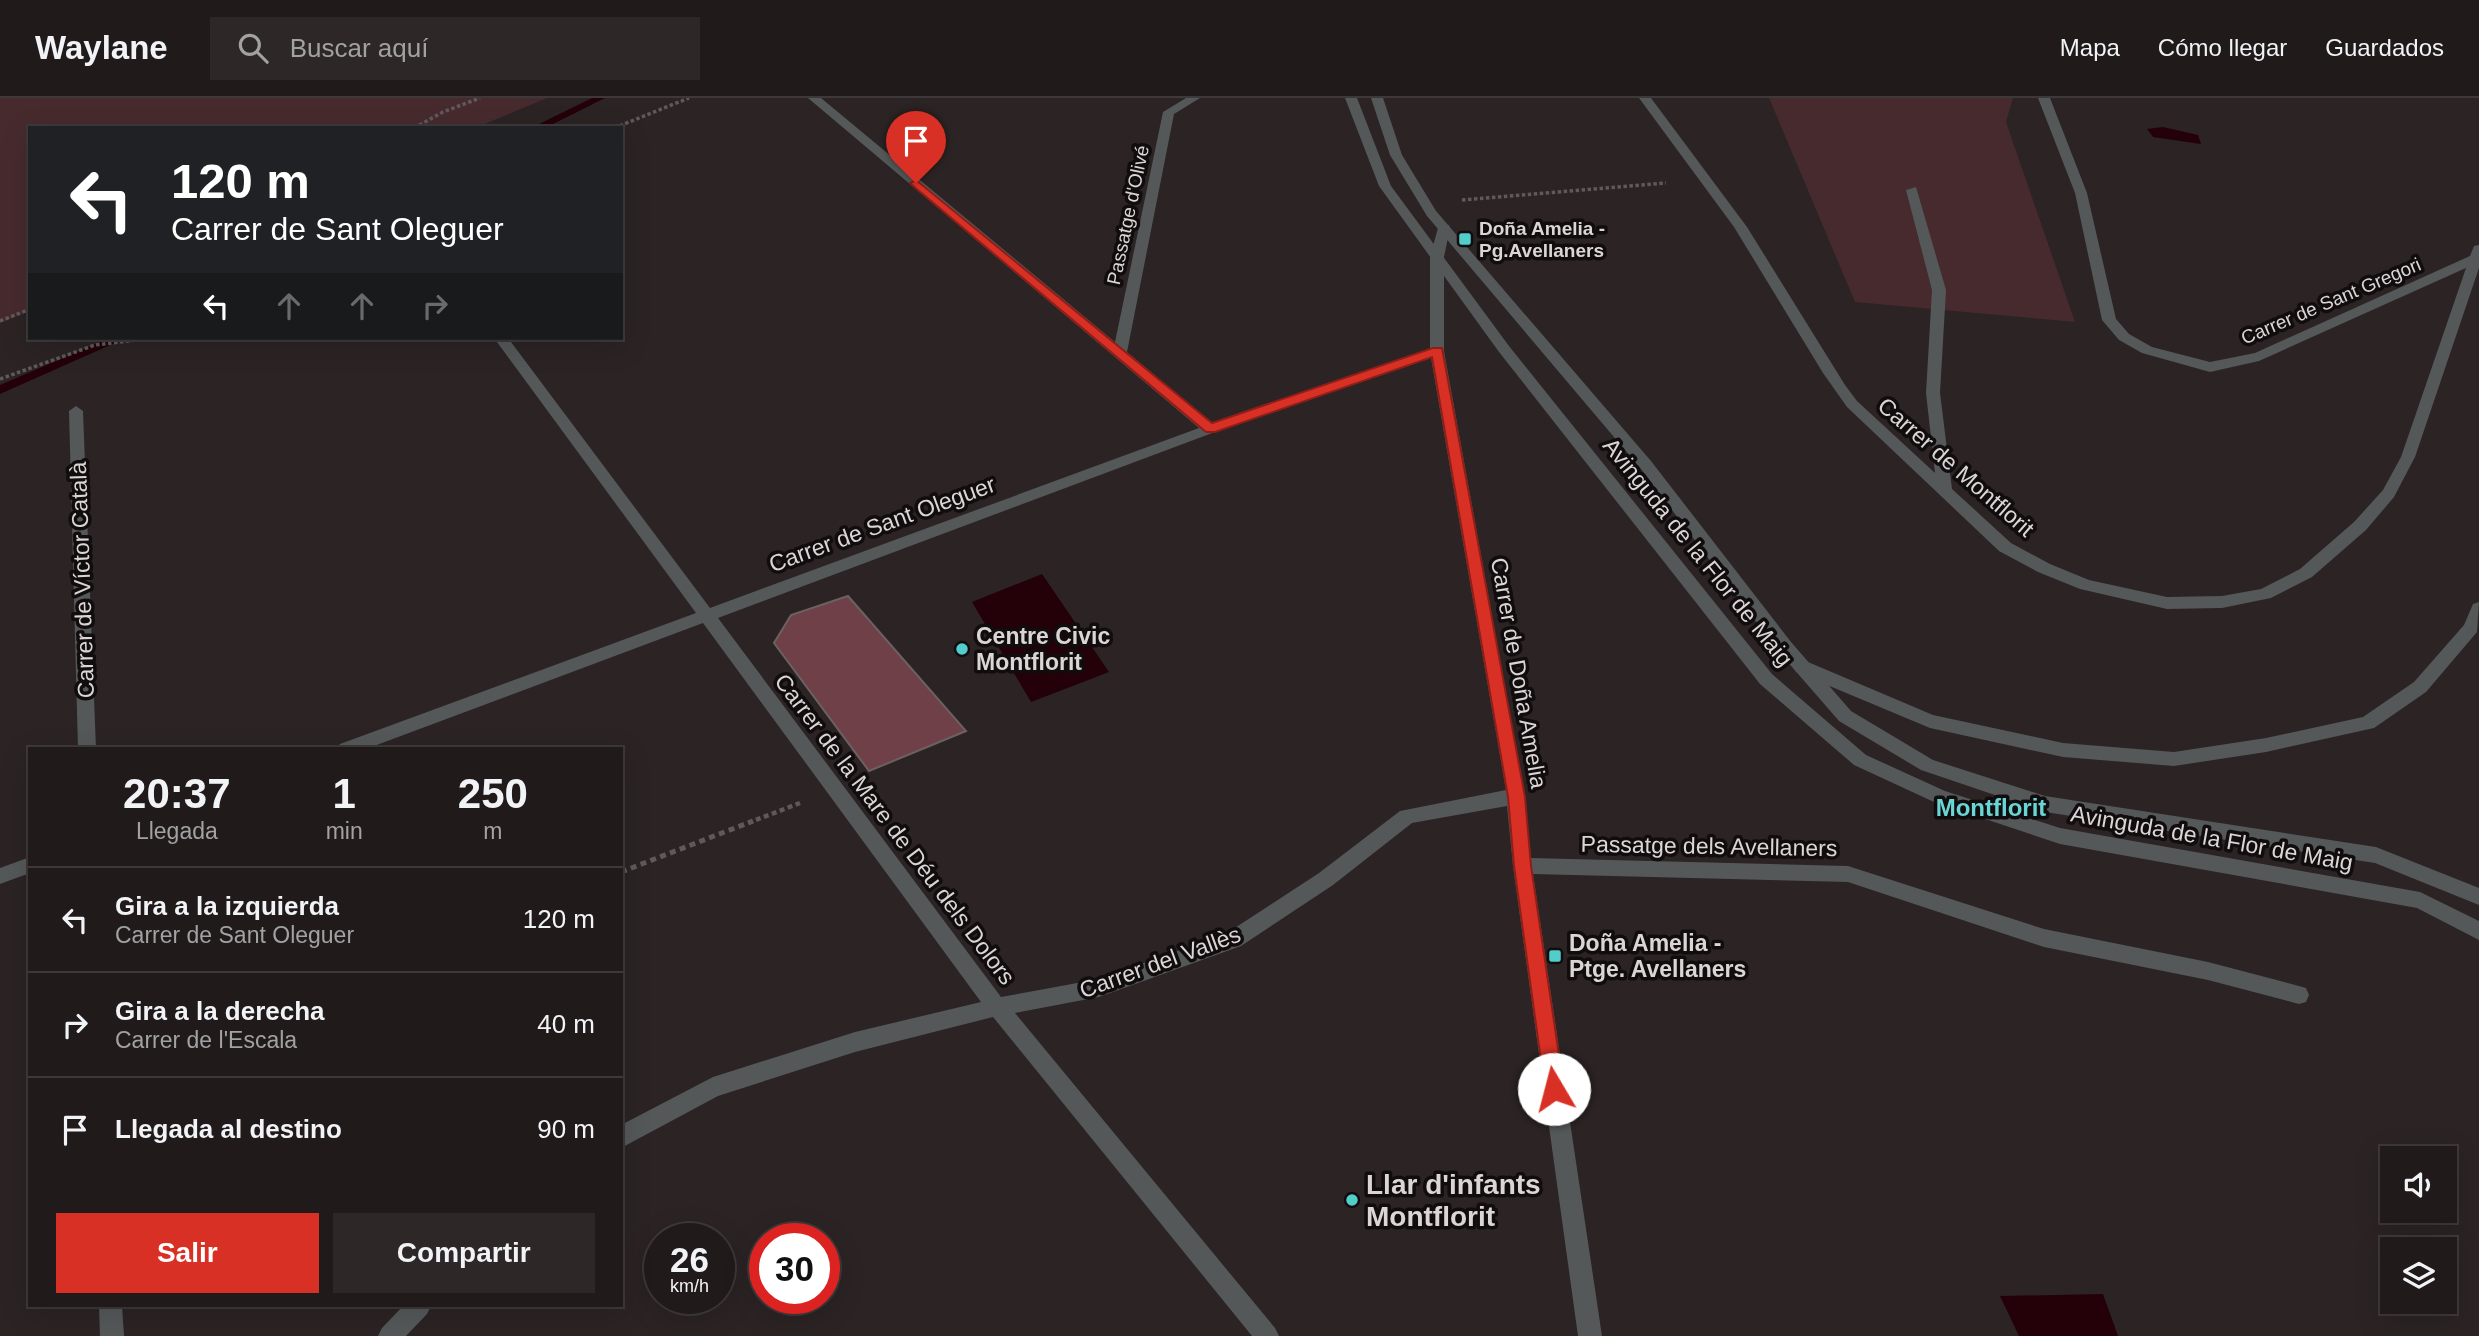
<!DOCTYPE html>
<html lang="es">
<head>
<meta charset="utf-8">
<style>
	body { margin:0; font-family:Helvetica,sans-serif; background:#2d2728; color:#f1f3f6; height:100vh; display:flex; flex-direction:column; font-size:26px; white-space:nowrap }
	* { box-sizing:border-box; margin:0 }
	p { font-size:23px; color:#a2a1a3 }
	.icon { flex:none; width:38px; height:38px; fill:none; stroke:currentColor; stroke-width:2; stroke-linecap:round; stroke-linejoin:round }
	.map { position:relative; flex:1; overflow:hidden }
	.side { position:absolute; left:28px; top:649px; width:595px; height:560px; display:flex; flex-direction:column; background:#201a1b; border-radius:0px; box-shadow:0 7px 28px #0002,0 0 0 2px #3d383a }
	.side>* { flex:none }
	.guide { position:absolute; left:28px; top:28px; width:595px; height:214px; border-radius:0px; box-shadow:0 7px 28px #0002,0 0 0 2px #3d383a; background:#202124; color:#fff; overflow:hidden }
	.controls { position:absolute; left:2380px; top:1048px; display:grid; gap:14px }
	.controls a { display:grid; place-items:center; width:77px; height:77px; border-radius:0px; background:#201a1b; box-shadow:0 7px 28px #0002,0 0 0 2px #3d383a; font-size:35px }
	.speed { position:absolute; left:644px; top:1125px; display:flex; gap:14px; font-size:35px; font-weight:700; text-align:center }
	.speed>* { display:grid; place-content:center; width:91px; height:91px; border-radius:50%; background:#201a1b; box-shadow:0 7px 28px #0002,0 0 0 2px #3d383a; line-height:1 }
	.speed small { font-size:18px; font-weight:400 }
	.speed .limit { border:10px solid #d22; background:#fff; color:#111 }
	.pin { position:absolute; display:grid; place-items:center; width:60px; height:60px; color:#fff; margin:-72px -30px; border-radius:50% 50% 50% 0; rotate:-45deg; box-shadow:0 0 7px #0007 }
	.pin .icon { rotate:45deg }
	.me { position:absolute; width:77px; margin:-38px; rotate:352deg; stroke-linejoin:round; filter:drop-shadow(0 0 5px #0008) }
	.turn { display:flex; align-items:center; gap:24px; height:147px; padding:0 28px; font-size:32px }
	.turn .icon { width:91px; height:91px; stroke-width:2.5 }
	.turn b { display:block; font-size:49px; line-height:60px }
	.lanes { display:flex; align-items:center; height:66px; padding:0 28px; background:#0003; justify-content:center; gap:35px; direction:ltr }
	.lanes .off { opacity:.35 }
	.eta { display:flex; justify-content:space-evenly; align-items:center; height:119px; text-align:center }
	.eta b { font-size:42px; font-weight:600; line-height:49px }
	.primary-button { display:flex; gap:14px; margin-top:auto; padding:14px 28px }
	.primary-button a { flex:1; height:80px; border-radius:0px; background:#d93025; color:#fff; font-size:28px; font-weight:600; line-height:80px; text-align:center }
	.primary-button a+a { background:#2d2728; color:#f1f3f6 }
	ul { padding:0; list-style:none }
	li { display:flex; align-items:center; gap:21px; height:105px; padding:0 28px; border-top:2px solid #3d383a }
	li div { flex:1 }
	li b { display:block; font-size:26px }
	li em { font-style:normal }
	header { display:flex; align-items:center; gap:42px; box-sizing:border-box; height:98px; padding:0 35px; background:#201a1b; border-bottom:2px solid #3d383a }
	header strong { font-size:33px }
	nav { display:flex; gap:38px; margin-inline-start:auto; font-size:24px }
	.search { width:490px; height:63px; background:#2d2728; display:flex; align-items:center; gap:18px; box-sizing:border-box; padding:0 24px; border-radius:0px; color:#a2a1a3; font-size:26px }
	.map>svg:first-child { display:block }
	.green { fill:#462a2e }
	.water { fill:#240008 }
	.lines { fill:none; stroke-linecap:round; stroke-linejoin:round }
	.stream { fill:#240008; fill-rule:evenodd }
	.building { fill:#6f4047; stroke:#6b6162; stroke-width:2 }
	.path-far2 { stroke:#60595a; stroke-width:3.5; stroke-dasharray:3.5 2.5; stroke-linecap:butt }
	.path-far1 { stroke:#60595a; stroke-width:4.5; stroke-dasharray:5 3.5; stroke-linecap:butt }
	.path { stroke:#60595a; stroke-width:5; stroke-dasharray:6 4.5; stroke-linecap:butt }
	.minor { fill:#545858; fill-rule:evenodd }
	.tertiary { fill:#545858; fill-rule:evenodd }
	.route { fill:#d93025; stroke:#8d1f18; stroke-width:2 }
	.poi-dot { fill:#52cdcc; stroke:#110d0e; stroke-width:2.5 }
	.labels { text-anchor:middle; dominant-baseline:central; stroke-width:7; stroke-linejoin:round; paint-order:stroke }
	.far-street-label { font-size:19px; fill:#dbd5d5; stroke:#110d0e }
	.far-poi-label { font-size:19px; font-weight:bold; fill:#dbd5d5; stroke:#110d0e; text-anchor:start }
	.street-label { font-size:23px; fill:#dbd5d5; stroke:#110d0e }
	.poi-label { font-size:23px; font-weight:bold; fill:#dbd5d5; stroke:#110d0e; text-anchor:start }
	.neighbourhood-label { font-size:24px; font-weight:bold; fill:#69d6d4; stroke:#110d0e }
	.near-poi-label { font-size:28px; font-weight:bold; fill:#dbd5d5; stroke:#110d0e; text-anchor:start }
</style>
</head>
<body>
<header>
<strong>Waylane</strong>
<div class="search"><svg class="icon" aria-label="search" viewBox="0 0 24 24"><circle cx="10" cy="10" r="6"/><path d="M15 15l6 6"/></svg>Buscar aquí</div>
<nav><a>Mapa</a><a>Cómo llegar</a><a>Guardados</a></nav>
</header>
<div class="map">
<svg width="2479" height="1238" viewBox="0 0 2479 1238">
	<rect width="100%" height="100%" fill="#2b2324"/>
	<g class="green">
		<path d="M0,0h547l-72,30h-445v183l-30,12z"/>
		<path d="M1769,0h244l-7,24 69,200 -220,-20z"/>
	</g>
	<g class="water">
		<path d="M2163,29l35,8 3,9 -48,-7 -6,-8z"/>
		<path d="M1042,476l67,98 -78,30 -59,-100z"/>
		<path d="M2103,1196l15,42h-99l-19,-40z"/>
	</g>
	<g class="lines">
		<g class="stream">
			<path d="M592,0h13l-60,30h-14z"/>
			<path d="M110,240h16l-126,56v-9z"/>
		</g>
	</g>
	<path class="building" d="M848,498l118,135 -97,40 -95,-128 17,-28z"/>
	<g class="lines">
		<g class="path-far2">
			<path d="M414,30l29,-16 37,-14"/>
			<path d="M614,30l75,-30"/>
			<path d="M1462,102l204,-17"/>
			<path d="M0,223l30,-12"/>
			<path d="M0,281l95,-34 58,-7"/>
		</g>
		<path class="path-far1" d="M748,725l52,-20"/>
		<path class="path" d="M621,774l132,-51"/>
		<g class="minor">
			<path d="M808,0h13l294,244 48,-230 23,-14h14l-26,16 -47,238 85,71 218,-74v-92l8,-29 11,-3 1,3 -6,29v94l81,447 6,60 317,8 196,63 164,33 91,24 7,2 3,7 -3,7 -7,2 -91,-24 -164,-33 -196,-65 -315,-8 69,462h-24l-65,-470 -6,-60 -95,17 -79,62 -92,61 -142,51 -84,16 260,315 4,8h-27l-259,-319 -138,35 -137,44 -97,52v-23l92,-48 142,-45 126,-30 -278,-379 -337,126h-29l3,-5 356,-131 -202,-275h14l202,270 489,-180zM1431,260l75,432 -106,21 -81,62 -92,60 -128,46 -98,18 -283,-379 497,-186z"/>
			<path d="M1639,0h12l96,129 98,158 12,16 78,72 -9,-80 6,-103 -26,-100 10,-3 30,103 -6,103 12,96 59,54 39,21 39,16 78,17 55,-1 39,-7 39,-20 54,-47 29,-32 18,-33 65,-189 -207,93 -49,11 -68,-19 -23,-13 -17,-20 -27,-127 -37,-95h12l37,95 29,126 13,15 23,13 58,15 45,-9 215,-97 4,-10 5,-1v23l-64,189 -21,40 -28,33 -54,47 -41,21 -49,10 -55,1 -87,-20 -42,-17 -39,-21 -152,-144 -24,-34 -89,-146z"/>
			<path d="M76,308l7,5 13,338h-18l-9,-338z"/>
			<path d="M2479,504l-2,30 -51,60 -52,36 -108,24 -92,14 -111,-9 -133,-29 -134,-56 -3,-5 3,-5h12l125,53 130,28 111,9 92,-14 97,-21 51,-35 50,-57 9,-21z"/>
			<path d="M30,759v16l-30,11v-16z"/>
			<path d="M99,1208h23l2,30h-24z"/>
			<path d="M403,1208h28l-4,8 -21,22h-28l4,-8z"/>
		</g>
		<g class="tertiary">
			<path d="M1345,0h12l34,88 118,160 263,328 94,81 79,36 115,37 360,64 59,29v19l-62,-32 -357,-64 -126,-42 -80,-37 -94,-81 -261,-332 -120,-166z"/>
			<path d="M1371,0h12l19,57 34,56 215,250 140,181 60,69 82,49 112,36 331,51 103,41v17l-104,-42 -330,-51 -124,-42 -82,-49 -60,-69 -138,-183 -214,-253 -37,-61z"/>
		</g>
	</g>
	<path class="route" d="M916,82l296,243 221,-75h9l83,449 6,69 33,223 -3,7 -7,2 -7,-2 -2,-7 -31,-223 -6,-69 -76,-440 -217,75h-9l-294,-247 -2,-2z"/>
	<g class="poi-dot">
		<rect x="1458" y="134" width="14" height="14" rx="3.5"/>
		<circle cx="962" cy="551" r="7"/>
		<rect x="1548" y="851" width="14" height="14" rx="3.5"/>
		<circle cx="1352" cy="1102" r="7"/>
	</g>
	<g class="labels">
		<g class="far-street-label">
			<text transform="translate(1128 117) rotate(-78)">Passatge d'Olivé</text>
			<text transform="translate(2331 203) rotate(-23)">Carrer de Sant Gregori</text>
		</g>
		<g class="far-poi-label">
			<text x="1479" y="130">Doña Amelia -<tspan x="1479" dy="22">Pg.Avellaners</tspan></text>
		</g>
		<g class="street-label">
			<text transform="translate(1956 369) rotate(41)">Carrer de Montflorit</text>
			<text transform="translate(882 426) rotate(-20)">Carrer de Sant Oleguer</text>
			<text transform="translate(1698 454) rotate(51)">Avinguda de la Flor de Maig</text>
			<text transform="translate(82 482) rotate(-92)">Carrer de Víctor Català</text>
			<text transform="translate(1519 575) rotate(80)">Carrer de Doña Amelia</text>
			<text transform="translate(895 731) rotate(53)">Carrer de la Mare de Déu dels Dolors</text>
			<text transform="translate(2212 740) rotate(10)">Avinguda de la Flor de Maig</text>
			<text transform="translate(1709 748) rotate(1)">Passatge dels Avellaners</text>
			<text transform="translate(1160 864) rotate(-20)">Carrer del Vallès</text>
		</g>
		<g class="poi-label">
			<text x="976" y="538">Centre Civic<tspan x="976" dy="26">Montflorit</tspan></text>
			<text x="1569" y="845">Doña Amelia -<tspan x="1569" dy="26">Ptge. Avellaners</tspan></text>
		</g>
		<g class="neighbourhood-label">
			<text x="1991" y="709">Montflorit</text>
		</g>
		<g class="near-poi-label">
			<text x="1366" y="1086">Llar d'infants<tspan x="1366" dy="32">Montflorit</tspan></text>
		</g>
	</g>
</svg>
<div class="controls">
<a><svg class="icon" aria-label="sound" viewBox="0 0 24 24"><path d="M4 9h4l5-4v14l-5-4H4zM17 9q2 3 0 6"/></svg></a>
<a><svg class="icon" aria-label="layers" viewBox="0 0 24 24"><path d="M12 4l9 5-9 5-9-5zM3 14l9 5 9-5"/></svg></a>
</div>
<div class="speed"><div>26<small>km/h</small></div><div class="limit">30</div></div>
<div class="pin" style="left:916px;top:85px;background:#d93025"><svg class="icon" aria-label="arrive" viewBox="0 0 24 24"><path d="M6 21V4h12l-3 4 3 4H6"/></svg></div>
<svg class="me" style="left:1554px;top:991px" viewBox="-20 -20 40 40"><circle r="19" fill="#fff"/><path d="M0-13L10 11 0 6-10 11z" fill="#d93025"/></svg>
<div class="guide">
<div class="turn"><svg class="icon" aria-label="left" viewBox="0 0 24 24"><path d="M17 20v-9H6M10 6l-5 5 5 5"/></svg><div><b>120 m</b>Carrer de Sant Oleguer</div></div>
<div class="lanes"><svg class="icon" aria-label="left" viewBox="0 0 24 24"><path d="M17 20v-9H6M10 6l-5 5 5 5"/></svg><svg class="icon off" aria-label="ahead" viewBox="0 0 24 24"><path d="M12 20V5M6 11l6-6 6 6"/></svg><svg class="icon off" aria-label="ahead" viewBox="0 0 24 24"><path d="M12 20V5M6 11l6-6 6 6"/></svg><svg class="icon off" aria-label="right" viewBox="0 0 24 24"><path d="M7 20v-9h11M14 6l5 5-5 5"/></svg></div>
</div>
<section class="side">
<div class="eta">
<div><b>20:37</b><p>Llegada</p></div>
<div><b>1</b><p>min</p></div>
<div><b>250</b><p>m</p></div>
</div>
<ul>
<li><svg class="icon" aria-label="left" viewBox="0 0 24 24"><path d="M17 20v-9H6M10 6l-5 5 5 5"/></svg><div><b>Gira a la izquierda</b><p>Carrer de Sant Oleguer</p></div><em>120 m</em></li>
<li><svg class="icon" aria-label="right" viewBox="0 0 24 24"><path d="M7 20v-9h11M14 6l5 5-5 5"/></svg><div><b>Gira a la derecha</b><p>Carrer de l'Escala</p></div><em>40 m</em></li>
<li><svg class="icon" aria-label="arrive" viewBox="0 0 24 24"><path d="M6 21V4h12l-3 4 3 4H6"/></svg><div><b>Llegada al destino</b></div><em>90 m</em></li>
</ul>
<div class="primary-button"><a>Salir</a><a>Compartir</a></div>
</section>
</div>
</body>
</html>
